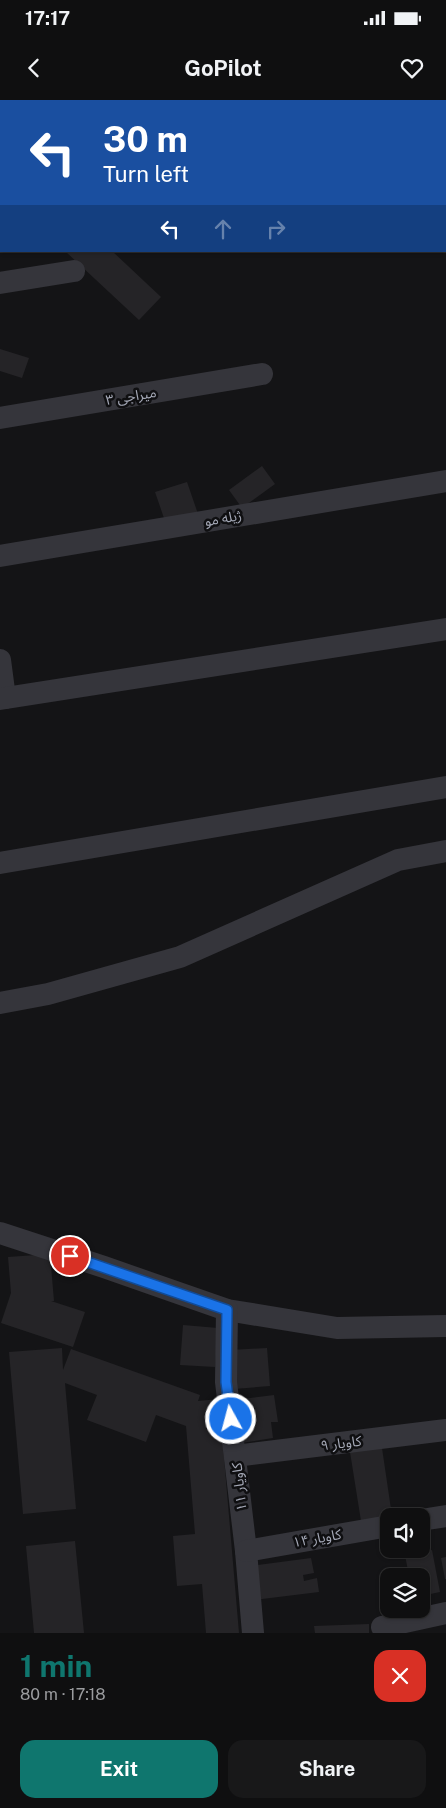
<!DOCTYPE html>
<html lang="en">
<head>
<meta charset="utf-8">
<style>
	body { margin:0; font-family:"Public Sans","Noto Sans Arabic",sans-serif; background:#181819; color:#f1f3f6; height:100vh; display:flex; flex-direction:column; font-size:19px; white-space:nowrap }
	* { box-sizing:border-box; margin:0 }
	p { font-size:16px; color:#9b9c9f }
	.icon { flex:none; width:28px; height:28px; fill:none; stroke:currentColor; stroke-width:2; stroke-linecap:round; stroke-linejoin:round }
	.map { position:relative; height:1533px; overflow:hidden }
	.details { display:flex; flex-direction:column; background:#0f0f10; flex:1 }
	.details>* { flex:none }
	.top-card { position:absolute; left:0px; top:0px; width:446px; height:152px; box-shadow:0 1px 4px #0004,0 0 0 1px #2f2f30; background:#1a4fa0; color:#fff; overflow:hidden }
	.buttons { position:absolute; left:380px; top:1408px; display:grid; gap:10px }
	.buttons a { display:grid; place-items:center; width:50px; height:50px; border-radius:10px; background:#0f0f10; box-shadow:0 1px 4px #0004,0 0 0 1px #2f2f30; font-size:25px }
	.pin { position:absolute; display:grid; place-items:center; width:42px; height:42px; color:#fff; margin:-21px; border:2px solid #fff; border-radius:50%; box-shadow:0 1px 5px #0007 }
	.me { position:absolute; width:55px; margin:-28px; rotate:353deg; stroke-linejoin:round; filter:drop-shadow(0 0 4px #0008) }
	.turn { display:flex; align-items:center; gap:18px; height:105px; padding:0 20px; font-size:22px }
	.turn .icon { width:65px; height:65px; stroke-width:2.5 }
	.turn b { display:block; font-size:35px; line-height:42px }
	.lanes { display:flex; align-items:center; height:48px; padding:0 20px; background:#0003; justify-content:center; gap:25px; direction:ltr }
	.lanes .off { opacity:.35 }
	.round { display:grid; place-items:center; flex:none; width:52px; height:52px; border-radius:15px; background:#181819 }
	.head { display:flex; align-items:center; justify-content:space-between; height:85px; padding:0 20px }
	h1 { font-size:30px; font-weight:700; line-height:38px; color:#0f766e }
	.action { display:flex; gap:10px; margin-top:auto; padding:10px 20px }
	.action a { flex:1; height:58px; border-radius:15px; background:#0f766e; color:#fff; font-size:20px; font-weight:700; line-height:58px; text-align:center }
	.action a+a { background:#181819; color:#f1f3f6 }
	.status { display:flex; justify-content:space-between; align-items:center; height:35px; padding:0 25px; background:#0f0f10; direction:ltr }
	.status svg { height:14px; fill:currentColor }
	header { display:flex; justify-content:space-between; align-items:center; height:65px; padding:0 20px; background:#0f0f10; font-size:22px; font-weight:700 }
	.map>svg:first-child { display:block }
	.building { fill:#252427 }
	.lines { fill:none; stroke-linecap:round; stroke-linejoin:round }
	.minor { stroke:#35353b; stroke-width:22 }
	.route-casing { stroke:#114b97; stroke-width:12 }
	.route { stroke:#1a73e8; stroke-width:9 }
	.labels { text-anchor:middle; dominant-baseline:central; stroke-width:5; stroke-linejoin:round; paint-order:stroke }
	.street-label { font-size:14px; fill:#a5a9b7; stroke:#0f0f11 }
</style>
</head>
<body>
<div class="status"><b>17:17</b><svg viewBox="0 0 49 12"><path d="M0 12V9h3v3zM5 12V6h3v6zM10 12V3h3v9zM15 12V0h3v12zM26 1h20v11H26zM47 4h2v5h-2z"/></svg></div>
<header><svg class="icon" aria-label="back" viewBox="0 0 24 24"><path d="M15 5l-7 7 7 7"/></svg>GoPilot<svg class="icon" aria-label="heart" viewBox="0 0 24 24"><path d="M12 20l-8-8c-3-5 5-10 8-4 3-6 11-1 8 4z"/></svg></header>
<div class="map">
<svg width="446" height="1533" viewBox="0 0 446 1533">
	<rect width="100%" height="100%" fill="#141416"/>
	<g class="building">
		<path d="M65,151h47l49,46 -22,23z"/>
		<path d="M0,249l29,9 -7,20 -22,-7z"/>
		<path d="M262,366l13,18 -33,24 -13,-18z"/>
		<path d="M187,382l11,32 -32,10 -11,-32z"/>
		<path d="M50,1154l4,47h-3l34,11 -12,35 -72,-24 10,-30 -3,-36z"/>
		<path d="M183,1225l35,3 -3,39 -35,-2z"/>
		<path d="M62,1248l1,22 8,-21 129,46 -2,6 21,-2 20,234h-33l-4,-49 -25,2 -4,-50 22,-2 -9,-108 -30,-11 -10,27 -59,-22 10,-25 -32,-12 11,126 -53,5 -14,-162z"/>
		<path d="M267,1248l3,38 -36,3 -3,-39z"/>
		<path d="M274,1295l4,27h-7l2,16 -32,5 -6,-43z"/>
		<path d="M382,1348l10,68 -31,5 -11,-69z"/>
		<path d="M75,1441l9,92h-50l-8,-87z"/>
		<path d="M432,1450l8,42 -19,4v-20h-12l-4,-21z"/>
		<path d="M446,1457v22h-1l-4,-21z"/>
		<path d="M311,1458l3,15 -11,2 1,6 13,-3 2,14 -65,8 -4,-34z"/>
		<path d="M369,1524v9h-54l-1,-7z"/>
	</g>
	<g class="lines">
		<g class="minor">
			<path d="M73,0l1,1"/>
			<path d="M0,183l74,-12"/>
			<path d="M0,318l262,-44"/>
			<path d="M0,456l446,-75"/>
			<path d="M0,560l5,38"/>
			<path d="M0,599l446,-70"/>
			<path d="M0,763l446,-76"/>
			<path d="M0,903l48,-9 132,-37 218,-97 48,-9"/>
			<path d="M0,1133l104,34 123,43 110,18 109,-2"/>
			<path d="M227,1210l-1,72 20,169 7,82"/>
			<path d="M235,1356l211,-26"/>
			<path d="M421,1420l25,-4"/>
			<path d="M246,1451l143,-25"/>
			<path d="M382,1527l64,-14"/>
		</g>
	</g>
	<g class="lines">
		<g class="route-casing">
			<path id="route" d="M70,1156l157,54 -1,72 5,37"/>
		</g>
		<use href="#route" class="route"/>
	</g>
	<g class="labels">
		<g class="street-label">
			<text transform="translate(131 296) rotate(-9)">میراجی ۳</text>
			<text transform="translate(223 418) rotate(-10)">ژیله مو</text>
			<text transform="translate(341 1343) rotate(-7)">کاویار ۹</text>
			<text transform="translate(239 1387) rotate(-96)">کاویار ۱۱</text>
			<text transform="translate(317 1438) rotate(-10)">کاویار ۱۴</text>
		</g>
	</g>
</svg>
<div class="buttons">
<a><svg class="icon" aria-label="sound" viewBox="0 0 24 24"><path d="M4 9h4l5-4v14l-5-4H4zM17 9q2 3 0 6"/></svg></a>
<a><svg class="icon" aria-label="layers" viewBox="0 0 24 24"><path d="M12 4l9 5-9 5-9-5zM3 14l9 5 9-5"/></svg></a>
</div>
<div class="pin" style="left:70px;top:1156px;background:#d93025"><svg class="icon" aria-label="arrive" viewBox="0 0 24 24"><path d="M6 21V4h12l-3 4 3 4H6"/></svg></div>
<svg class="me" style="left:231px;top:1319px" viewBox="-20 -20 40 40"><circle r="17" fill="#1a73e8" stroke="#fff" stroke-width="3"/><path d="M0-11L8 9 0 5-8 9z" fill="#fff"/></svg>
<div class="top-card">
<div class="turn"><svg class="icon" aria-label="left" viewBox="0 0 24 24"><path d="M17 20v-9H6M10 6l-5 5 5 5"/></svg><div><b>30 m</b>Turn left</div></div>
<div class="lanes"><svg class="icon" aria-label="left" viewBox="0 0 24 24"><path d="M17 20v-9H6M10 6l-5 5 5 5"/></svg><svg class="icon off" aria-label="ahead" viewBox="0 0 24 24"><path d="M12 20V5M6 11l6-6 6 6"/></svg><svg class="icon off" aria-label="right" viewBox="0 0 24 24"><path d="M7 20v-9h11M14 6l5 5-5 5"/></svg></div>
</div>
</div>
<section class="details">
<div class="head"><div><h1>1 min</h1><p>80 m · 17:18</p></div><a class="round" style="background:#d93025;color:#fff"><svg class="icon" aria-label="close" viewBox="0 0 24 24"><path d="M6 6l12 12M18 6L6 18"/></svg></a></div>
<div class="action"><a>Exit</a><a>Share</a></div>
</section>
</body>
</html>
